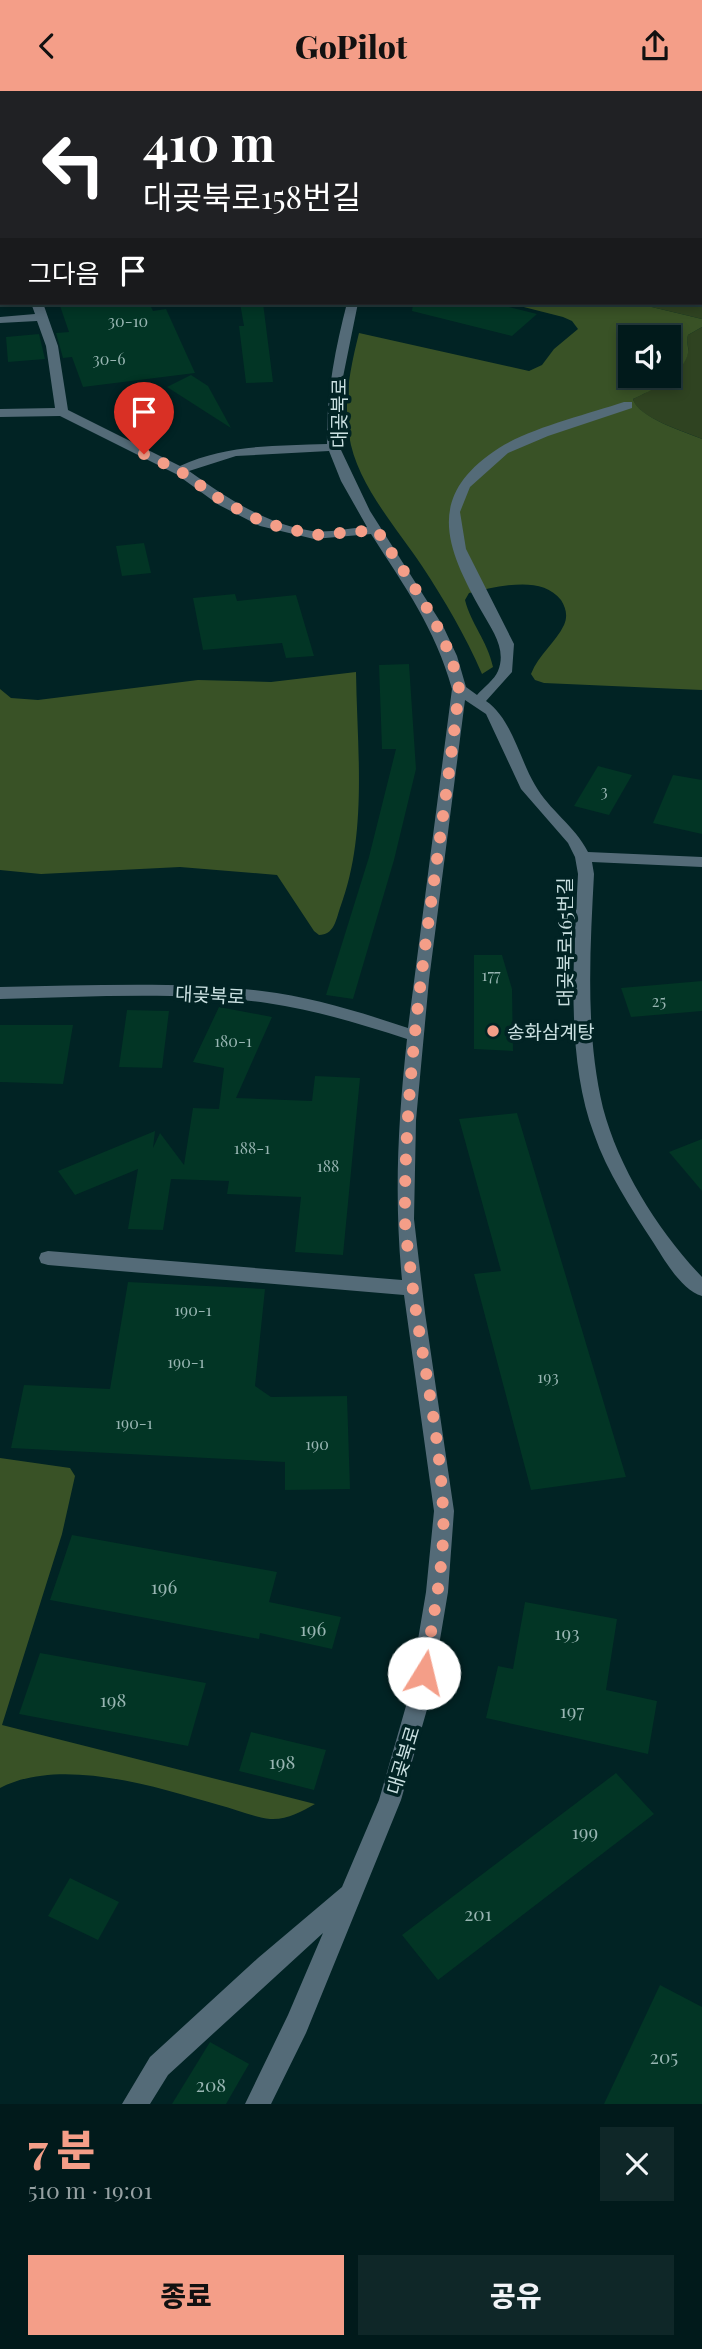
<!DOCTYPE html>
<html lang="ko">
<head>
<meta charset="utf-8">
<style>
	body { margin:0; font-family:"Playfair Display","Noto Sans KR",serif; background:#0f2728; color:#f1f3f6; height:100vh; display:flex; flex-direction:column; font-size:26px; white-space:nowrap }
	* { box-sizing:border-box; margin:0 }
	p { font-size:23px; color:#96a1a3 }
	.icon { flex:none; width:38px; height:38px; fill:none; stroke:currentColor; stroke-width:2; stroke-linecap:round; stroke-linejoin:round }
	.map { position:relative; height:2013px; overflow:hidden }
	.side { display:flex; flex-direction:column; background:#011a1b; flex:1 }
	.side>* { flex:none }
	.guide { position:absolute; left:0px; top:0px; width:704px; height:214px; box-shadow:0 4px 10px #0003,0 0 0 2px #23383a; background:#202124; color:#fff; overflow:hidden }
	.buttons { position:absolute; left:618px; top:234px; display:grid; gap:14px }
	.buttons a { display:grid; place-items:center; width:63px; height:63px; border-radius:0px; background:#011a1b; box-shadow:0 4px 10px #0003,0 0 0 2px #23383a; font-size:35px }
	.pin { position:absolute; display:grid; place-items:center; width:60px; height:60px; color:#fff; margin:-72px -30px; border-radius:50% 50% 50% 0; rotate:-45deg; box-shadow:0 0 7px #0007 }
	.pin .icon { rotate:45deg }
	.me { position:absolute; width:77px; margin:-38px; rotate:9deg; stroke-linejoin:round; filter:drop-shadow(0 0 5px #0008) }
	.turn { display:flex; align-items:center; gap:24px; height:147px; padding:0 28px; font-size:32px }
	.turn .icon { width:91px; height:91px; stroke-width:2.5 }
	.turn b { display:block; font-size:49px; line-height:60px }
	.then { display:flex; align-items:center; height:66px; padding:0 28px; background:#0003; gap:14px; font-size:26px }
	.round { display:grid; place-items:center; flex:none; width:74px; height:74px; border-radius:0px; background:#0f2728 }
	.summary { display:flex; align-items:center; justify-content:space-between; height:119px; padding:0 28px }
	h1 { font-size:42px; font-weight:800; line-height:52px; color:#f49e88 }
	.button { display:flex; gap:14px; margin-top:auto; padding:14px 28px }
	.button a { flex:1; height:80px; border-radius:0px; background:#f49e88; color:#111; font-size:28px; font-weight:800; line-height:80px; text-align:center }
	.button a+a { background:#0f2728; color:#f1f3f6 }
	header { display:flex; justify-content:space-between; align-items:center; height:91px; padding:0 28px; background:#f49e88; color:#111; font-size:32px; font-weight:800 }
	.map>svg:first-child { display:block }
	.green { fill:#2f4321 }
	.forest { fill:#395226; fill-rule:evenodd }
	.building { fill:#023525 }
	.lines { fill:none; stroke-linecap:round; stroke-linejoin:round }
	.minor { fill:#546b78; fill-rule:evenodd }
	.route { stroke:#f49e88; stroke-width:12; stroke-dasharray:0 21.6 }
	.poi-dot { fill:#f49e88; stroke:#012324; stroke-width:2.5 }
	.labels { text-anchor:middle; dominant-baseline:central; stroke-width:7; stroke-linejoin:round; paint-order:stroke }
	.number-label { font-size:16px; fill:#98b5b2 }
	.street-label { font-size:19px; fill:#cae0e1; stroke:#012324 }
	.poi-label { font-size:19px; fill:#cae0e1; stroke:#012324; text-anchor:start }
	.near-number-label { font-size:19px; fill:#98b5b2 }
</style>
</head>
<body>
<header><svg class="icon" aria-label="back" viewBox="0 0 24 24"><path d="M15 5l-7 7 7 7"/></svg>GoPilot<svg class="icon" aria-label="share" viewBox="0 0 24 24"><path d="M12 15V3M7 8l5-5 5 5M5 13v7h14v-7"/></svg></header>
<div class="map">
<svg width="702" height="2013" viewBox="0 0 702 2013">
	<rect width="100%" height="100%" fill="#012324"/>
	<g class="green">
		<path d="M702,165v63l-67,-16h67z"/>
		<path d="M702,236v112c-16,-7 -66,-22 -69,-40 16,-7 53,-28 55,-47 1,-7 -2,-10 0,-17z"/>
	</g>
	<g class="forest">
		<path d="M508,212h127l67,16v8l-14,8c-2,8 2,15 -1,22 -8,20 -36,34 -54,42 4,18 52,33 69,40v251l-158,-7 -9,-3 -4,-6c8,-20 25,-32 33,-49 4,-9 2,-17 -3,-25 -20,-26 -64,-13 -92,-7l-4,7c6,24 22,40 28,67l-11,7c-17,-39 -37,-73 -60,-108 -26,-39 -66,-83 -73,-131 -6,-33 2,-70 10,-102l170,38 13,-6 12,-16 24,-20 -6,-8 -9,-4zM630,247h38v38h-38z"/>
		<path d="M356,581c1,77 12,162 -16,236 -4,12 -6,27 -21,27l-5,-4 -37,-56 -97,-8 -139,7 -41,-4v-181l11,9 27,2 160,-20 73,2z"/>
		<path d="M0,1367l70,10 5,8 -13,58 -60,191 313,79c-14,8 -28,16 -45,15 -17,-2 -35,-10 -51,-14 -63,-18 -158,-49 -219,-17z"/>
	</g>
	<g class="building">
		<path d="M59,212h90l4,8 13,-2 29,64 -112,14 -11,-30 -9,1 -7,-25 13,-1z"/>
		<path d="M240,212h23l10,79 -27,1 -7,-57h5z"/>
		<path d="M413,212h80l44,11 -25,22 -100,-25z"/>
		<path d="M39,243l6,25 -37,3 -2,-25z"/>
		<path d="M191,284l17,11 23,42 -64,-41z"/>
		<path d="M144,452l7,30 -29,3 -6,-30z"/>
		<path d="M235,503l2,7 59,-6 18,61 -28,2 -4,-15 -79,7 -10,-52z"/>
		<path d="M409,573l7,105 -22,91 -41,139 -27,-4 43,-138 27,-108h-14l-3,-84z"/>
		<path d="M598,675l34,9 -23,40 -35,-9z"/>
		<path d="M673,684l29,5v54l-49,-11z"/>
		<path d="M474,864h28l10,34 1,62 -39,-2z"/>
		<path d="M702,890v30l-71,6 -10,-29z"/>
		<path d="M219,916l53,10 -36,81 76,3 3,-25 45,2 -17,177 -48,-3 6,-55 -74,-3 2,-13 -58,-2 -8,51 -35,-1 10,-60 -63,26 -17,-24 97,-40 -2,17 7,-15 24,32 9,-57 26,1 5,-41 -31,-6z"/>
		<path d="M127,919l42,1 -7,57 -43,-1z"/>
		<path d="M0,934h73l-10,59 -63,-2z"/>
		<path d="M517,1022l109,364 -95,13 -57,-216 27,-3 -42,-152z"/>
		<path d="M702,1048v52l-33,-39z"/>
		<path d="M128,1191l137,7 -10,97 16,11 76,-1 3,93 -65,1v-28l-274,-14 13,-63 86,4z"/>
		<path d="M72,1444l205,37 -8,30 72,15 -9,32 -72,-16 -1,6 -209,-39z"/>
		<path d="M525,1511l92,17 -11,71 51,11 -9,53 -162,-36 12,-52 15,3z"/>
		<path d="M40,1562l166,30 -18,63 -169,-32z"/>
		<path d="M251,1641l75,18 -12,40 -75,-19z"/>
		<path d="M616,1682l38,41 -216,166 -36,-45z"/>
		<path d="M70,1787l49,24 -21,38 -50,-24z"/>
		<path d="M660,1894l42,22v97h-98z"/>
		<path d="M210,1951l39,22 -23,40h-54z"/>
	</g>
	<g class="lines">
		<g class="minor">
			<path d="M255,0h10l2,2h-11z"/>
			<path d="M569,0h14l-16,2z"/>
			<path d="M0,69h2l-2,7z"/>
			<rect x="0" y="175" width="2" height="6"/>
			<path d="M31,212h12l15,43 10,64 112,56c47,-22 97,-20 147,-22 -1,-48 8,-95 20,-141h11l-15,74 -2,73 29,61 73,115 14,30 9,31 11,8c6,-7 18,-16 21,-24 9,-22 -6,-41 -16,-59 -37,-66 -57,-116 17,-164 31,-20 89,-34 125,-46h8v6l-84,28 -40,17 -38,34 -10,25 6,37 48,95 -2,28 -26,29c26,18 33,57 49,84 14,25 40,41 53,67l114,5v10l-110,-5 2,12c-4,76 -9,159 9,234 16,61 56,124 99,169v19c-21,-6 -38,-37 -49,-54 -22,-34 -46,-70 -59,-108 -29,-77 -20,-179 -16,-260l-3,-17 -7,-14 -47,-54 -35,-75 -21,-14 -36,280 -13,140 -2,99 11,94 29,198 -6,81 -18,107 -29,101 -95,233 -35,71h-26l43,-89 35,-82 -155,142 -18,29h-28l28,-47 108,-99 84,-71 37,-87 29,-101 18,-107 8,-81 -30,-216 -356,-30 -7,-2 -2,-5 2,-5 7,-2 354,29c-8,-82 -4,-159 5,-241 -46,-15 -92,-29 -140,-36 -88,-12 -179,-6 -267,-4v-12c87,-1 176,-6 262,4 50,6 98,21 146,37l44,-339c-17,-61 -47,-102 -81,-155l-57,5 -54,-13 -41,-21 -43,-31 -116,-58 -60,1v-8l55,-1 -9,-62 -9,-25 -37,2v-6l35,-3zM329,360l12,30 26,46c-18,1 -38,6 -55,4 -47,-7 -85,-33 -123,-60l47,-15z"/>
		</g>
	</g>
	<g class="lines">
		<path class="route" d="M144,363l36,17 44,31 41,21 49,12 63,-5c31,50 72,100 82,159 -19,175 -55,350 -54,527 0,19 4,39 6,58 9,78 29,157 32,236 3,49 -11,113 -19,163"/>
	</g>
	<circle class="poi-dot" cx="493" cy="940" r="7"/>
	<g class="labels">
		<g class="number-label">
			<text x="128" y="229">30-10</text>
			<text x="109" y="267">30-6</text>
			<text x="604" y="699">3</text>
			<text x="491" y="883">177</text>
			<text x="659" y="909">25</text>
			<text x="233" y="949">180-1</text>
			<text x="252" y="1056">188-1</text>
			<text x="328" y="1074">188</text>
			<text x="193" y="1218">190-1</text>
			<text x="186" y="1270">190-1</text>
			<text x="548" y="1285">193</text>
			<text x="134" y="1331">190-1</text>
			<text x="317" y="1352">190</text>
		</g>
		<g class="street-label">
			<text transform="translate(338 322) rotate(-90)">대곶북로</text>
			<text transform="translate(564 851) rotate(-90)">대곶북로165번길</text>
			<text transform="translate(210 903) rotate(3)">대곶북로</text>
			<text transform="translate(402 1669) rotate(-73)">대곶북로</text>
		</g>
		<g class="poi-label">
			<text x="507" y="940">송화삼계탕</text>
		</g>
		<g class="near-number-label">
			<text x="164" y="1495">196</text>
			<text x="313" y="1537">196</text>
			<text x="567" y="1541">193</text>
			<text x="113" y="1608">198</text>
			<text x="572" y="1619">197</text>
			<text x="282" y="1670">198</text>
			<text x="585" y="1740">199</text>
			<text x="478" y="1822">201</text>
			<text x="664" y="1965">205</text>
			<text x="211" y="1993">208</text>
		</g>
	</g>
</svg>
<div class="buttons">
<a><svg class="icon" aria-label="sound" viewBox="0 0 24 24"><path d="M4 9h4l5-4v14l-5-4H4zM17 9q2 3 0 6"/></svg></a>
</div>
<div class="pin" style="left:144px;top:363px;background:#d93025"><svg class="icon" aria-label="arrive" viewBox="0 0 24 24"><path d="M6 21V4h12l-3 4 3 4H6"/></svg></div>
<svg class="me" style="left:424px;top:1582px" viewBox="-20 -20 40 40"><circle r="19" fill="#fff"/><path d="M0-13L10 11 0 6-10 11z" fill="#f49e88"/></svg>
<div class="guide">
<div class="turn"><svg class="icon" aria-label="left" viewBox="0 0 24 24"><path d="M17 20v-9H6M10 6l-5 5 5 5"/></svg><div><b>410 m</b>대곶북로158번길</div></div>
<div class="then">그다음<svg class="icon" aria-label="arrive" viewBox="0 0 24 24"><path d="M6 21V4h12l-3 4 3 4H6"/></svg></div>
</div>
</div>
<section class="side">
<div class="summary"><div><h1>7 분</h1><p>510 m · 19:01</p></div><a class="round"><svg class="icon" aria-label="close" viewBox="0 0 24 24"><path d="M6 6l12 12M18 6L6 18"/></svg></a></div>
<div class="button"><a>종료</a><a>공유</a></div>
</section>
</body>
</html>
